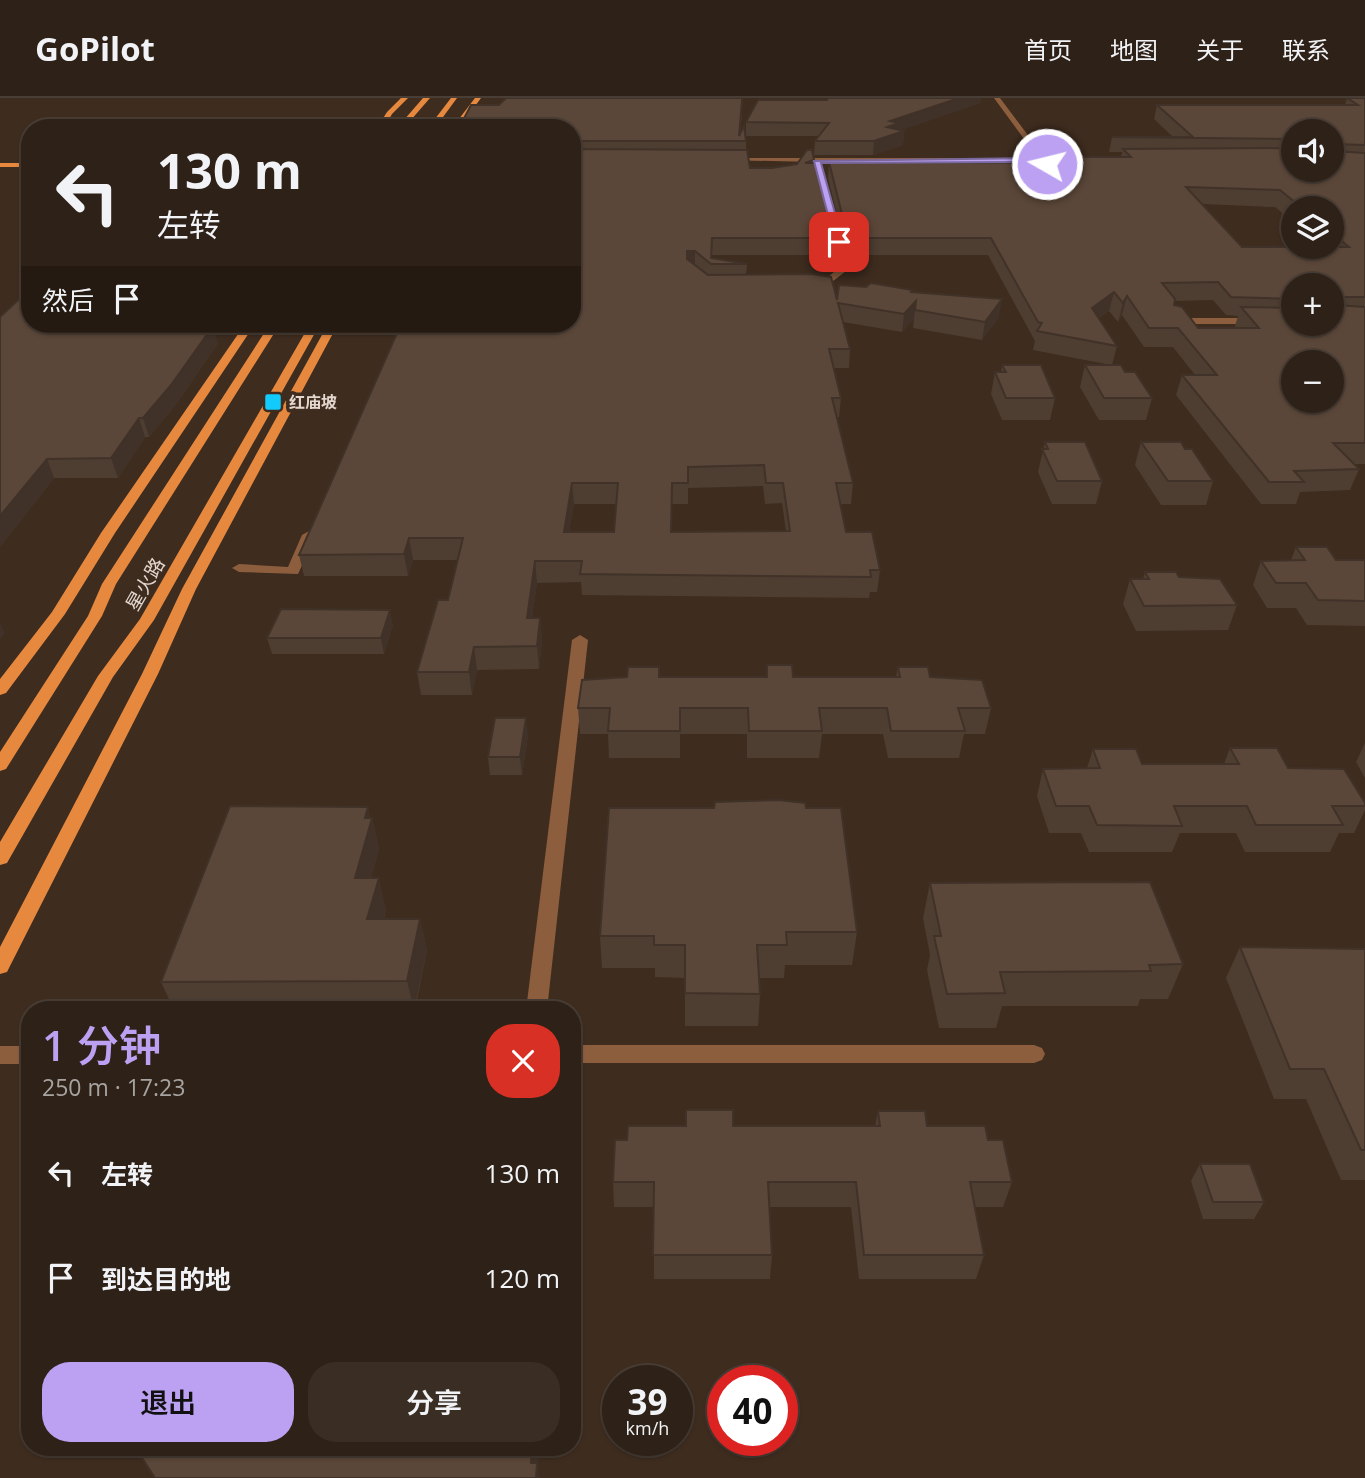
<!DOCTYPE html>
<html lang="zh">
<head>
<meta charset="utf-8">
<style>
	body { margin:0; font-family:"Open Sans","Noto Sans SC",sans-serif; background:#3a2e24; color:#f1f3f6; height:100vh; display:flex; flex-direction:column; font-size:26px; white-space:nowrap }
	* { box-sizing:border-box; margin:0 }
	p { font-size:23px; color:#a7a3a1 }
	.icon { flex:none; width:38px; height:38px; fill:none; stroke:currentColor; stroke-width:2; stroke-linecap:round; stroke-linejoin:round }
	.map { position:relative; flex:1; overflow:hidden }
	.sheet { position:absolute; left:21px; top:903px; width:560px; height:455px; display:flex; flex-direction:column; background:#2e2117; border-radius:28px; box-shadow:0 2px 5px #0004,0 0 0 2px #493e36 }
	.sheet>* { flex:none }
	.top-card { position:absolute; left:21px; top:21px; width:560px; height:214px; border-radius:28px; box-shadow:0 2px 5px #0004,0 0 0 2px #493e36; background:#2e2117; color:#f1f3f6; overflow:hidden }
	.tools { position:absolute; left:1281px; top:21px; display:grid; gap:14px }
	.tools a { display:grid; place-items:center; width:63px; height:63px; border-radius:50%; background:#2e2117; box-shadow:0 2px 5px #0004,0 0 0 2px #493e36; font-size:35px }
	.speed { position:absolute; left:602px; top:1267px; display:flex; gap:14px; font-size:35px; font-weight:700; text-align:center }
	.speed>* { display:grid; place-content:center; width:91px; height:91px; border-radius:50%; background:#2e2117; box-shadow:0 2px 5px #0004,0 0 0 2px #493e36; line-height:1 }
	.speed small { font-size:18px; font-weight:400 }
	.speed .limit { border:10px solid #d22; background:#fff; color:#111 }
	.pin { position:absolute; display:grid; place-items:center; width:60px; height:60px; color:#fff; margin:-30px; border-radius:14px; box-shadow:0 4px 10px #0006 }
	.me { position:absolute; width:77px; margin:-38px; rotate:278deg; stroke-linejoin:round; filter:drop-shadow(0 0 5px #0008) }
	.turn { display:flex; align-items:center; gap:24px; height:147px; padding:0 21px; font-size:32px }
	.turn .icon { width:91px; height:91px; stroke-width:2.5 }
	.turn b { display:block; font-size:49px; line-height:60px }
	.then { display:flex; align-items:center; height:66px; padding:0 21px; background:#0003; gap:14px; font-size:26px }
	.round { display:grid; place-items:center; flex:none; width:74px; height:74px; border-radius:28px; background:#3a2e24 }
	.head { display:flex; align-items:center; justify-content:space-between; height:119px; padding:0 21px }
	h1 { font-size:42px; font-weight:600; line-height:52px; color:#bca0f2 }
	.action { display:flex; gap:14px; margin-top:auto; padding:14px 21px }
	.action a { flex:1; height:80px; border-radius:28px; background:#bca0f2; color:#111; font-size:28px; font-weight:600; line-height:80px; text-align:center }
	.action a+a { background:#3a2e24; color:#f1f3f6 }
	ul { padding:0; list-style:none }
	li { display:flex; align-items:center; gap:21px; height:105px; padding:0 21px }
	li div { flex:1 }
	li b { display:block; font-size:26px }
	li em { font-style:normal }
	header { display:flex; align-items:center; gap:42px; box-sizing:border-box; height:98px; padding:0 35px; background:#2e2117; border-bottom:2px solid #493e36 }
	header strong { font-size:33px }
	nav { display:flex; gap:38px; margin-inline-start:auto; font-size:24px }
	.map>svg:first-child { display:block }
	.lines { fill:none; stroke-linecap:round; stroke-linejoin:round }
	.minor { fill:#8d5e3e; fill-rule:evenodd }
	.major { fill:#e7883f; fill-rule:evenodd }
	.wall { fill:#4e3d31; fill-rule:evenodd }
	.shaded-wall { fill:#403228 }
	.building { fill:#5b4739; stroke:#403228; stroke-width:2; fill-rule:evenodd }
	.route { fill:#bca0f2; stroke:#7a689d; stroke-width:2 }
	.poi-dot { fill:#12cafb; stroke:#3e2c1f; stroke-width:2.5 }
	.labels { text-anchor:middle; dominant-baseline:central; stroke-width:7; stroke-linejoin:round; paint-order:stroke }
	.far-poi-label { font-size:16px; font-weight:bold; fill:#e3d7cf; stroke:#3e2c1f; text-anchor:start }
	.street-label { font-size:19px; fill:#e3d7cf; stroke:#3e2c1f }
</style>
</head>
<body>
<header>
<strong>GoPilot</strong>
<nav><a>首页</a><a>地图</a><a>关于</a><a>联系</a></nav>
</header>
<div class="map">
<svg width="1365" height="1380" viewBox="0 0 1365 1380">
	<rect width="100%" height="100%" fill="#3e2c1f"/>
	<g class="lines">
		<g class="minor">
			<path d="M994,0h6l45,60h35l3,4h-34l2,3 -4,2 -6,-5h-220l29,106 -26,20 -17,-3 15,-3 18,-15 -26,-105 -92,-2 4,-2h312z"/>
			<path d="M1293,220v6h-118l-5,-3 5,-3z"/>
			<path d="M309,433l7,4 -18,39 -59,-2 -7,-4 7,-4 49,3 14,-32z"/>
			<path d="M580,537l8,5 -41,370h-21l46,-370z"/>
			<path d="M572,947h462l8,3 3,6 -3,6 -8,3h-462z"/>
			<rect x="0" y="948" width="30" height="18"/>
		</g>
		<g class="major">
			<path d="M401,0h7l-16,16 -8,14h-7l10,-16z"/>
			<path d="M423,0h7l-26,30h-7z"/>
			<path d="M451,0h6l-22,30h-7z"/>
			<path d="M475,0h6l-22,30h-7z"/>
			<rect x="0" y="65" width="30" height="4"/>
			<path d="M245,226h10l-140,209 -50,81 -59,79 -6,2v-16l52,-67 49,-79z"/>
			<path d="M270,226h10l-164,260 -14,32 -96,153 -6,2v-19l88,-136 14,-32z"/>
			<path d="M310,226h10l-166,296 -41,57 -106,186 -7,2v-23l98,-166 42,-57z"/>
			<path d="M328,226h10l-142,265 -38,85 -148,292 -3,6 -7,2v-27l142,-273 40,-85z"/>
		</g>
	</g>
	<g class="wall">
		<path d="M828,0h153l-1,5 -79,27 3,1 -1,14 -30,10h-59l1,-14 3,-5h-72v-14l81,-22z"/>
		<path d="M1347,0h18v366h-11l5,5 -9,21 -50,2 -4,12h-35l-85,-109 6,-20h13l-22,-28h-29l-22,-32 -4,7 -9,-11 -10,7 18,28 -5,19 13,7 27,26 -6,22h-47l-19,-33 5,-22h26l-78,-15 2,-9 -47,-86h-141l-19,-77 1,-16 228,1 1,-6h63l1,-5h-13l3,-15h61l-19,-18 3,-14h188zM1293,33l39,39h-39zM1202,106l73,3 18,15v-14h39v39h-90zM1293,187l39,39h-39zM1213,202l13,15 12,1 -3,10 1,2h-38l-24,-23 1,-4z"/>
		<path d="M742,17l-2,18 6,8v9l4,18h22l42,-5 22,75 -2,17h-122v3l35,6 -1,11 91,25 29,-13 46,3v2l87,25 -17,23 -69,-12 1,-9 -12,13 -59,-10 7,27 -1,19h-15l7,30 -2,19h-2l16,66 -2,21h-11l6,28 34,38 -3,22h-7l-1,6 -287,-3 -1,-13 -44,1 -5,35h8l2,22 -3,29 -62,1 -5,25h-51l-4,-23 31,-72 10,-40h-45l-5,16h-104l-5,-21 273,-231v-196zM763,388l2,18 17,-1 4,28 -115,1 1,-28h16v-16zM574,406h42l-2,28h-45z"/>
		<path d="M30,226h147l-2,2 43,17 -41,60 -28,34h-4l-27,41h-64l-54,69z"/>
		<path d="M1002,267l53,33 -5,22h-48l-11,-26 4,-22h6z"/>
		<path d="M1045,344l57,39 -6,23h-44l-14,-32z"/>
		<path d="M1141,344l44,7 28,32 -7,24h-45l-26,-40z"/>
		<path d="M1296,449l40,13h29v66l-58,-1 -11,-17h-29l-14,-23 8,-24 30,-1z"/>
		<path d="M1145,474l34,5 58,28 -9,25 -92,1 -13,-27 7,-25h13z"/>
		<path d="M393,527l-9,29h-112l-5,-16z"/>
		<path d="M767,567l26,12h103l2,-10 32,10 61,31 -6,26h-21l-5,24h-71l-5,-24h-61l-3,24h-72v-24h-67v24h-71l-1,-24h-28l-2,-26 49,-31 32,-10 1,10h106z"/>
		<path d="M528,637l-6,40h-32l-2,-18z"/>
		<path d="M1365,645v35l-9,-16z"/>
		<path d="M1230,650l58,20 77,35v7l-11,23h-15l-9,19h-85l-9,-19h-56l-8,19h-83l-8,-19h-32l-12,-37 6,-27 44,-1 6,-19 49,15h82z"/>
		<path d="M806,710l51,124 -5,33h-67l-1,13h-25l1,16 -2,32h-73v-48l-30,-1v-9h-53l-2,-32z"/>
		<path d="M370,720h2l7,31 -8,29 15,31 -2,10h36l7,31 -12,60h-241l-13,-28z"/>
		<path d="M930,785l253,81 -15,35h-28l-2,7h-136l-6,22h-57l-12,-58 3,-15 -7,-37z"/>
		<path d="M1240,849l125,2v231h-24l-35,-81h-32l-48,-121z"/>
		<path d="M878,1013l49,15 61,14 24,42 -9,25h-28l9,48 -8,24h-117l-8,-72h-81l2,48 -2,24h-116v-72h-40l-1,-25 14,-42 106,-14h142z"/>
		<path d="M1200,1066l64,38 -10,17h-51l-12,-38z"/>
	</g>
	<g class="shaded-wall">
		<path d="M959,0h22l-1,5 -82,28h6l-1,14 -30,10 1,-14 16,-20z"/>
		<path d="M687,153h8v16l-8,1z"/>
		<path d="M912,192l-2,17 6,-6 -2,18 -12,13 2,-18z"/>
		<path d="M1114,194l-5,19 -22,15 5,-18z"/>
		<path d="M1127,198l-5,19 -4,7 5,-19z"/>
		<path d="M1002,201l-3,18 -17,23 3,-18z"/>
		<path d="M158,226h19l-16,19 -5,-17z"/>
		<path d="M213,228l5,17 -41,60 -28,34 -6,-19z"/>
		<path d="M139,320l6,19 -27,41 -7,-20z"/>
		<path d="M47,361l7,19 -54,69v-31z"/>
		<path d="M572,385l2,21 -9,50 -1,-22z"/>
		<path d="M409,440l4,22 -5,16 -4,-22z"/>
		<path d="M535,463l2,22 -8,57 -2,-22z"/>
		<path d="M390,512l3,15 -9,29 -3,-16z"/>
		<path d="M540,520l2,22 -3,29 -2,-23z"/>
		<path d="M0,525l5,10 -5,6z"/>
		<path d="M474,549l3,23 -5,25 -3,-23z"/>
		<path d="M526,620l2,17 -6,40 -2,-18z"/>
		<path d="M368,709l3,14 1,-3 7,31 -16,60 -8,-31 10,-60z"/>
		<path d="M379,780l7,31 -11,41 -8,-31z"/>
		<path d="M420,821l7,31 -13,60 -7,-29z"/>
		<path d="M532,1349h8l-2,20 2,11h-6l-3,-15z"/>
	</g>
	<g class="building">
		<path d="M506,0h236v3l-3,35 5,-10 2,15h-174v-13h-113l12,-23h28z"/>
		<path d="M828,0h131l-69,23 9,2 -12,4 17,4 -30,10h-59l14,-18 -83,-1 12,-22h69z"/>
		<path d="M1347,0h18v47l-28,-1 -3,7 31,2v144h-26l-3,8 29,2v136h-32l26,26 -65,2 10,11h-35l-87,-107h35l-39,-47h-29l-22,-32 -4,7 -9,-11 -22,16 25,38 -80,-15 5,-8 -4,-1 -47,-84h-143l-19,-76 233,1 -4,-6h73l-8,-8 170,-1v22h39v-39h-39v8l-181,-2h81l-36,-32h201zM1186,89l94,3 22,18h30v25l17,14h-107zM1218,184l13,15 62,2v-14h39v39h-39v-16l-52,-1 18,21h-61l-16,-21 -8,-2 1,-6 -13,-16zM1293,264h39v39h-39z"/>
		<path d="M572,51l175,1 3,18h22l25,-4 10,-14h5l2,10 -9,3h10l21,75h-124l-1,20 36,6h-36l-16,-13h-8v8l21,16 103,-1 20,3 6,23 2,-15 27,2 5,-4 41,7 -1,2 91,7 -17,23 -70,-12 1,-9 -12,13 -66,-11 12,46h-21l12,49h-9l21,85h-17l10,49h26l8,38h-10l1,7 -291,-3 2,-13h-47l-8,57h13l-3,28 -63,1 -5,25h-52l21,-72h10l15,-62h-54l-5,16 -105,1 102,-231h171zM764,367l2,18h17l7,48 -119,1 1,-49h16v-16zM572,385h46l-4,49h-50z"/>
		<path d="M30,191v35h128l-2,2h57l-42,59 -28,33h-4l-28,40 -64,1 -47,57v-199z"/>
		<path d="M1002,267h39l14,33h-49l-11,-26h11z"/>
		<path d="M1085,267h36l4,7h10l17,26h-48z"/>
		<path d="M1045,344h40l17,39h-45l-15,-32h6z"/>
		<path d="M1141,344h40l4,7h7l21,32h-45z"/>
		<path d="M1296,449h31l9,13h29v41l-47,-1 -12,-17h-30l-15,-22 44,-1z"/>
		<path d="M1145,474h31l3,5 41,2 17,26 -93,1 -14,-27h19z"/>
		<path d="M281,511l109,1 -9,28h-114z"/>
		<path d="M767,567h25l1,12h107l-2,-10h30l2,10 52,3 9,28h-33l7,23h-74l-4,-23h-68l3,23h-73l-1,-23h-68v23h-72l2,-23h-32l4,-28 45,-3 1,-10h31v10h108z"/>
		<path d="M495,620h31l-6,39h-32z"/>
		<path d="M1230,650h47l11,20 56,1 21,34v3h-33l11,19h-87l-9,-19h-73l8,20 -85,-1 -8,-19h-33l-13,-37 57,-1 -7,-19h43l6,15h97z"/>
		<path d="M778,702l27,3 1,5h35l16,124h-71l1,13h-30l3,49 -75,-1v-48h-31v-9h-54l9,-128h105l1,-6z"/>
		<path d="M230,708l138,1 -3,11h7l-17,60h24l-12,41h53l-13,62 -246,1z"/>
		<path d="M1150,784l33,82 -34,1 2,6 -151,1 5,21 -58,1 -13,-58h7l-11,-53z"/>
		<path d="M1240,849l125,2v201h-4l-37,-81h-34z"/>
		<path d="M686,1012h47v16h147l-2,-15h47l2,15h58l3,14h15l9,42h-42l14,73h-120l-8,-73h-88l4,73h-119l1,-73h-41l2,-42h12l1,-14h58z"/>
		<path d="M1200,1066h50l14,38h-51z"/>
		<path d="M135,1349h397l-1,16h6l-1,15h-381z"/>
	</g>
	<path class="route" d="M1043,60l6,8 -8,-4 -220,1 22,79 -4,2 -4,-2 -21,-81z"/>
	<rect class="poi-dot" x="264" y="295" width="18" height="18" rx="3.5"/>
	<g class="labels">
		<g class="far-poi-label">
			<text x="289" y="304">红庙坡</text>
		</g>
		<g class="street-label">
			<text transform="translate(145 486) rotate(-60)">星火路</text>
		</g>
	</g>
</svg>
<div class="tools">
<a><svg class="icon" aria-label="sound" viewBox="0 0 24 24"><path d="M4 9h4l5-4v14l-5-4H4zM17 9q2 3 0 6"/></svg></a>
<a><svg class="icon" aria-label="layers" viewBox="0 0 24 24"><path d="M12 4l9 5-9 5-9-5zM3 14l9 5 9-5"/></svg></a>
<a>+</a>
<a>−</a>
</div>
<div class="speed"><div>39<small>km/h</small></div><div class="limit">40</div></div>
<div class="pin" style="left:839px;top:144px;background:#d93025"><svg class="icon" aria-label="arrive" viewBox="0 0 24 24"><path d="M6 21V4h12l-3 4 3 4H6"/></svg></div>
<svg class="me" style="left:1047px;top:66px" viewBox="-20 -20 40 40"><circle r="17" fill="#bca0f2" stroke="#fff" stroke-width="3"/><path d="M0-11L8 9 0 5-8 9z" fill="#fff"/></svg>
<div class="top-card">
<div class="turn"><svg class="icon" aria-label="left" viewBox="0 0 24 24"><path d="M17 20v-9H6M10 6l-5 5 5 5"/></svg><div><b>130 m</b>左转</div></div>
<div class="then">然后<svg class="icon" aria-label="arrive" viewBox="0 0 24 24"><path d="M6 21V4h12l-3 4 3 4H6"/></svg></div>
</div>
<section class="sheet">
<div class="head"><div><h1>1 分钟</h1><p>250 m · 17:23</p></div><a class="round" style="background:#d93025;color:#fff"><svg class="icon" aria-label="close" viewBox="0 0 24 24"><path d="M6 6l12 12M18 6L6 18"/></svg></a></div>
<ul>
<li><svg class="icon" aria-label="left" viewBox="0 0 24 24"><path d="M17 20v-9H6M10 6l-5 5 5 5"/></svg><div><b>左转</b></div><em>130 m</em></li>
<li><svg class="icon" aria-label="arrive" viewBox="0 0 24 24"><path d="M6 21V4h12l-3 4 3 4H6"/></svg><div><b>到达目的地</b></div><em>120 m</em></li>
</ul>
<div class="action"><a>退出</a><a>分享</a></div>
</section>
</div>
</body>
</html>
